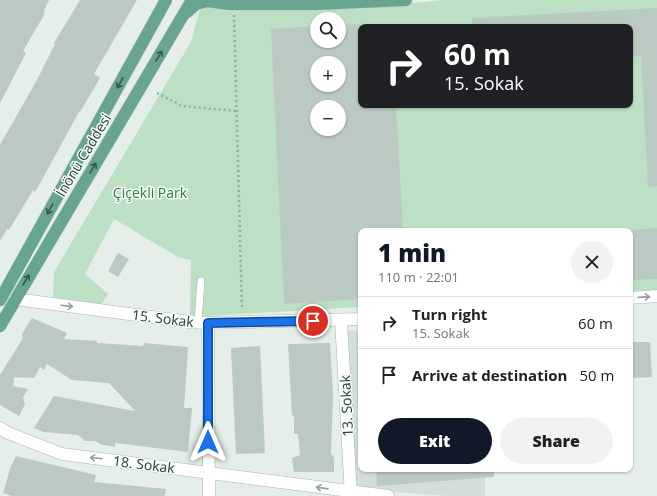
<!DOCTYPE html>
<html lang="en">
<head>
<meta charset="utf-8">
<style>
	body { margin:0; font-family:"Open Sans",sans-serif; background:#f2f2f2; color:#202124; height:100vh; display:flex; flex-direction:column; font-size:15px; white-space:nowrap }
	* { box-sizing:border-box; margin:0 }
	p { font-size:13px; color:#757577 }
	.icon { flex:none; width:22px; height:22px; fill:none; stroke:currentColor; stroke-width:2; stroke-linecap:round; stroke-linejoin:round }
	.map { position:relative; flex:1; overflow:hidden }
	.details { position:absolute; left:358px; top:228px; width:275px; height:244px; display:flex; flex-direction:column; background:#fff; border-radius:8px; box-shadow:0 1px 3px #0004 }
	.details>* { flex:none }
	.banner { position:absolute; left:358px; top:24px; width:275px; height:84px; border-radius:8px; box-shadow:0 1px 3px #0004; background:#202124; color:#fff; overflow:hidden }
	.buttons { position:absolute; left:310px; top:12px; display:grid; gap:8px }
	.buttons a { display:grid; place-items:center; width:36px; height:36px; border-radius:50%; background:#fff; box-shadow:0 1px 3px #0004; font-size:20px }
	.pin { position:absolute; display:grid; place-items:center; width:34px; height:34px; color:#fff; margin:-17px; border:2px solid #fff; border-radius:50%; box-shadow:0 1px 4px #0007 }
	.me { position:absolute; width:44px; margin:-22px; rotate:0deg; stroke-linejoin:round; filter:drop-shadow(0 0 3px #0008) }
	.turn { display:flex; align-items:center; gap:14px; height:84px; padding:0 20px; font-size:18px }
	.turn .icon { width:52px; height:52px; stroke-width:2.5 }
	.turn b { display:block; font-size:28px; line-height:34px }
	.round { display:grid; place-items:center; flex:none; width:42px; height:42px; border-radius:21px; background:#f2f2f2 }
	.headline { display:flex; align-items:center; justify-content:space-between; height:68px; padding:0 20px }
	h1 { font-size:24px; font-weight:800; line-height:30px; color:#111827 }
	.primary-button { display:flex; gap:8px; margin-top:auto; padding:8px 20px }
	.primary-button a { flex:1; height:46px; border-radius:24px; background:#111827; color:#fff; font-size:16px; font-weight:800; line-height:46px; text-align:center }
	.primary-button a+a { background:#f2f2f2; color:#202124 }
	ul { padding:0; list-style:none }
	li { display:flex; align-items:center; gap:12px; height:52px; padding:0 20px; border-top:1px solid #e0e0e0 }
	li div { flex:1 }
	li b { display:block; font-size:15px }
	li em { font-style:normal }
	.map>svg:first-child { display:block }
	.built { fill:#d3ded8 }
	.green { fill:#bde0c4; fill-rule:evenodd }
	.building { fill:#bac9c2; fill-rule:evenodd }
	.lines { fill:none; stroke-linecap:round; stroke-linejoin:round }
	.lane-casing { stroke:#a7b7b0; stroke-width:8 }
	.street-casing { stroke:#a7b7b0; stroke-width:13 }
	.primary-casing { stroke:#c1cac7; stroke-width:13 }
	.path { stroke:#84b3a0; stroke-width:2.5; stroke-dasharray:2 3; stroke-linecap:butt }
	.lane { stroke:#fff; stroke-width:7 }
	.street { stroke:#fff; stroke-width:12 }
	.primary { stroke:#68a590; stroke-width:12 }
	.oneway { stroke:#345a4d }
	.oneway2 { stroke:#91a09b }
	.route-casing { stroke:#114b97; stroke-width:10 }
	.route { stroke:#1a73e8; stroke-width:7 }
	.labels { text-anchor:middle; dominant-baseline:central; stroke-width:3; stroke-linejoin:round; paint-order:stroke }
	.street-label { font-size:14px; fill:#234137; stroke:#f6faf8 }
	.park-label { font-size:14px; fill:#2b7a43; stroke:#f6faf8 }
</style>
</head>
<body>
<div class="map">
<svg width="657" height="496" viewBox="0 0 657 496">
	<rect width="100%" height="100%" fill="#e5eee9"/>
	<path class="built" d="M361,330v139h124v27h-36l-93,-7 -9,-158z"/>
	<path class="green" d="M443,0h214v290l-27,1v-60h-269v76l-155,9 -16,-1 1,-55 -13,-3 -64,-38 -29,55 23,20 -7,11 -48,-8 1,-25 137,-230 11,-40 212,1zM317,19h22v22h-22zM361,27h269v78h-269zM317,63h22v22h-22zM317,107h22v22h-22z"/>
	<g class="building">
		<path d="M0,0h49l-5,11v4l-21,36 3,2 -26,50z"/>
		<path d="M80,0h57l-43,74 6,4 -20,34h-1l-35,64 -9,16 -2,-2 -24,40 -2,-1 -7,12v-96l37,-65 18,-36 -1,-1z"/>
		<path d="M657,8v178l-9,1 -7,-131 -11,1v-30h-158v-9z"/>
		<path d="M361,24v81h35l7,126h-42v68l-77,5 -13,-275 46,-3v15h22v-16zM317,63h22v22h-22zM317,107h22v22h-22z"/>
		<path d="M657,228v51l-27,1v-50z"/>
		<path d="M118,253l11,6 -11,18 -10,-6z"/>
		<path d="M32,318l35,15 -3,6 33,2v2l46,3 1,-3 44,4 -4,61h8l-4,44 -73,-9v4l-15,-3 -5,-3h-10l-7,-6 -34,-3 -10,-4 20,-32 81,15 -26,-28 -37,-3 -25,-16 -3,6 -4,-3 -6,11 -20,-1 -1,9 15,3 -5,8 2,7 -6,12 -19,-11v-30l23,-37 -1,-4z"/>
		<path d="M630,342h20l2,35 -22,1z"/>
		<path d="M330,343l3,52 -2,58 3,5v14h-40l-2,-14 8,-3 -2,-21h-4v-17l-2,-2 -4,-71z"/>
		<path d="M260,346l5,107 -29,1 -5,-106z"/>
		<path d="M16,456l80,19 -2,7 72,7 -1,7h-153l-9,-3 8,-27z"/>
		<path d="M376,469h118v8l-117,9z"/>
	</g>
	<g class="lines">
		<g class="lane-casing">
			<path id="lane" d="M198,322l3,-41"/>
		</g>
		<g class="street-casing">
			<g id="street">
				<path d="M630,298l27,-2"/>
				<path d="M15,299l175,23 18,1 153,-4"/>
				<path d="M341,320l10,176"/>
				<path d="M208,323l1,173"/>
				<path d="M0,428l8,5 54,21 326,42"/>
			</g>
		</g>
		<g class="primary-casing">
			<g id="primary">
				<path d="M187,12l9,-8 11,-3 23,3h85l91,-4"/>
				<path d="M0,300l166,-300"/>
				<path d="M0,326l192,-326"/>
			</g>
		</g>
		<g class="path">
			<path d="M234,15l8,295"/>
			<path d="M157,93l25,13 54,5"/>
		</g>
		<use href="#lane" class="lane"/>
		<use href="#street" class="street"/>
		<use href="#primary" class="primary"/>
	</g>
	<defs><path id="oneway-shaft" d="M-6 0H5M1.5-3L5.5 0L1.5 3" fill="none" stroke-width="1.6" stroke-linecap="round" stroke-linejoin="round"/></defs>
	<g class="oneway">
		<use href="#oneway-shaft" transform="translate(159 56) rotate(-59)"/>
		<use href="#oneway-shaft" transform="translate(120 83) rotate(119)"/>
		<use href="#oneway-shaft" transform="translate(93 168) rotate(-59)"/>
		<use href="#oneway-shaft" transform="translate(50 209) rotate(119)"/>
		<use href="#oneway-shaft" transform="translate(26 280) rotate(-59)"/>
	</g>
	<g class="oneway2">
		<use href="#oneway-shaft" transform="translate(644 297) rotate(-4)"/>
		<use href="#oneway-shaft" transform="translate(67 306) rotate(7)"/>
		<use href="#oneway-shaft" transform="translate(96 458) rotate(-173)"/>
		<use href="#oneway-shaft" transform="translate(322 488) rotate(-172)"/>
	</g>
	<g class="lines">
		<g class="route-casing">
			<path id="route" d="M208,442v-119l105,-2"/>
		</g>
		<use href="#route" class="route"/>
	</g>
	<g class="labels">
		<g class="street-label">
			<text transform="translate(83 155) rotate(-59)">İnönü Caddesi</text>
			<text transform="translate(163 318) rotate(7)">15. Sokak</text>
			<text transform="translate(346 406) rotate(-93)">13. Sokak</text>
			<text transform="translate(144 464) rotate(7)">18. Sokak</text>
		</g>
		<g class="park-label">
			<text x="150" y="192">Çiçekli Park</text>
		</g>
	</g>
</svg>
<div class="buttons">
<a><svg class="icon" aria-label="search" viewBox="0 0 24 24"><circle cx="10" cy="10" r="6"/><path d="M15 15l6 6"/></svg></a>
<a>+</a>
<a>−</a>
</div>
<div class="pin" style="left:313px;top:321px;background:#d93025"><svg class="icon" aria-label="arrive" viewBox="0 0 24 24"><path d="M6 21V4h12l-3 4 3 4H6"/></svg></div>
<svg class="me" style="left:208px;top:442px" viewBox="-20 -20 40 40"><path d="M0-17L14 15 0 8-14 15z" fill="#1a73e8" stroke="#fff" stroke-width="4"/></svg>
<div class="banner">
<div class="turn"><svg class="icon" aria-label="right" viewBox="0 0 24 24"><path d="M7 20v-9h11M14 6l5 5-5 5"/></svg><div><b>60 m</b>15. Sokak</div></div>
</div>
<section class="details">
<div class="headline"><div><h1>1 min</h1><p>110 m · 22:01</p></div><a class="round"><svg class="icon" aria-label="close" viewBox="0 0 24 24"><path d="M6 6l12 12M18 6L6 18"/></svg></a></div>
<ul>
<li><svg class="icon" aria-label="right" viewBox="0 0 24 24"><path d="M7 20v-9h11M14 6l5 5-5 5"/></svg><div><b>Turn right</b><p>15. Sokak</p></div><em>60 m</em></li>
<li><svg class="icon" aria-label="arrive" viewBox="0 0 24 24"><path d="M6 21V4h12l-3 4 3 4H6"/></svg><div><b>Arrive at destination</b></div><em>50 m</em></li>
</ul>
<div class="primary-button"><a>Exit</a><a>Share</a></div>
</section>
</div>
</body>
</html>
